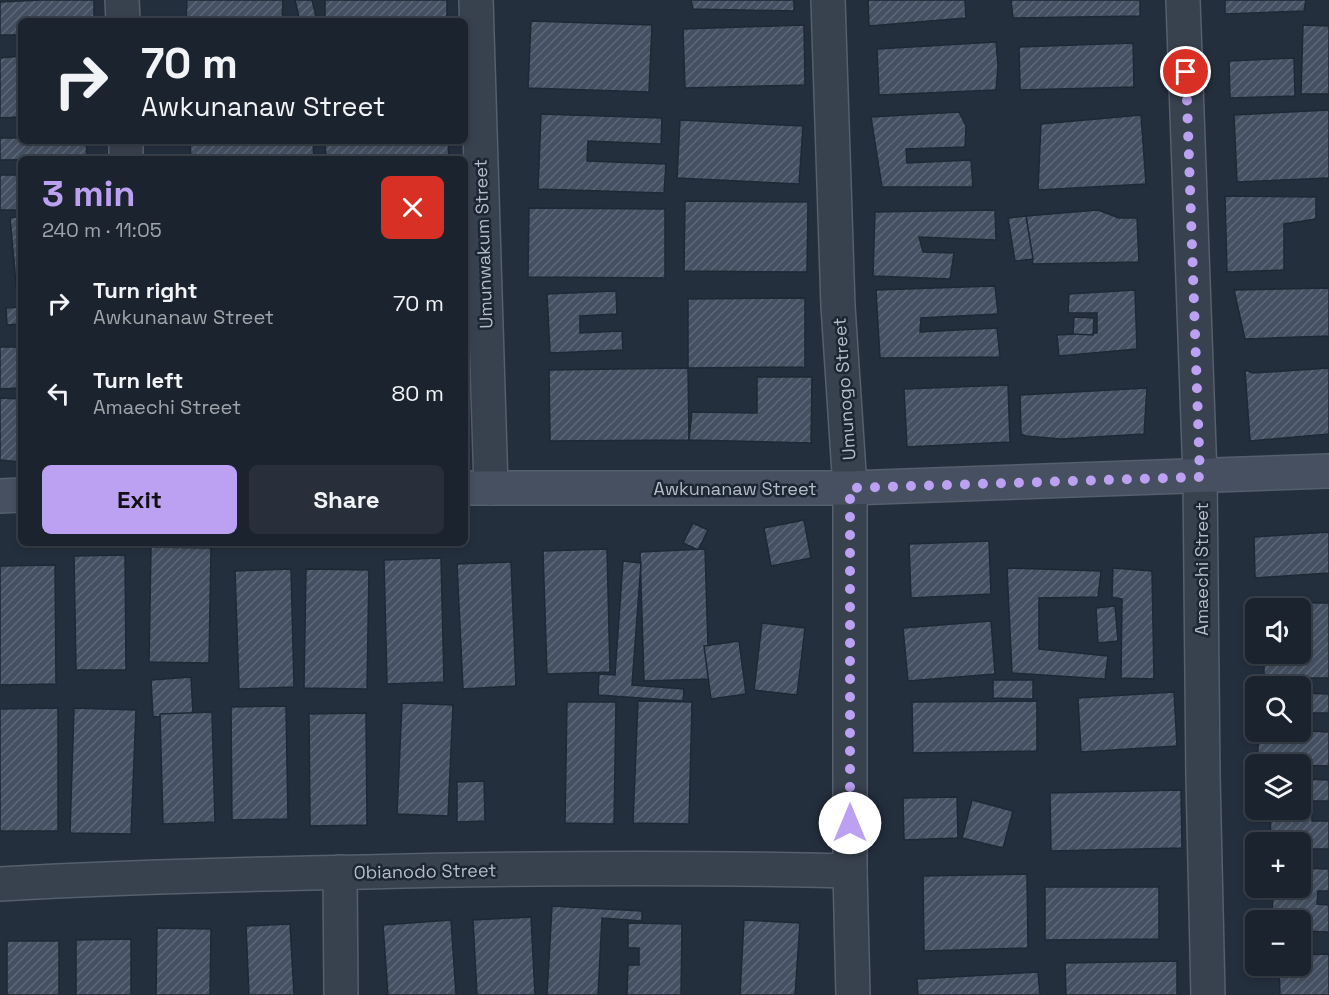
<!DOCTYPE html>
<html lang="en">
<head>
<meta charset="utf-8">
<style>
	body { margin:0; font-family:"Space Grotesk",sans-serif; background:#282f3a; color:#f1f3f6; height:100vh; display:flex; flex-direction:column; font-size:22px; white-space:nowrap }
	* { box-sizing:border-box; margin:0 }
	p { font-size:20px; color:#a0a4aa }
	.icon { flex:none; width:33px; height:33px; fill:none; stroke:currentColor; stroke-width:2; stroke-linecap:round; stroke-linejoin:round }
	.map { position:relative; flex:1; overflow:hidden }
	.side { position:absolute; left:18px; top:156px; width:450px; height:390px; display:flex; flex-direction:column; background:#1b232e; border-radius:9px; box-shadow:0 3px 9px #0003,0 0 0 2px #39404a }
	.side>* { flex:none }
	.hud { position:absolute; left:18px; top:18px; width:450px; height:126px; border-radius:9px; box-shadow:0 3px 9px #0003,0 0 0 2px #39404a; background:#1b232e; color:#f1f3f6; overflow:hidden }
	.fabs { position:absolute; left:1245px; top:598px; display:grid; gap:12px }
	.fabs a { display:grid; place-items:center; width:66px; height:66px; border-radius:9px; background:#1b232e; box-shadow:0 3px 9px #0003,0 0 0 2px #39404a; font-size:30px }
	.pin { position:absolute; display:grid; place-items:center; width:51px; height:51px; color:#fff; margin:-26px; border:3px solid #fff; border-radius:50%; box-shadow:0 2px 6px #0007 }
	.me { position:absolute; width:66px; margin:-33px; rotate:0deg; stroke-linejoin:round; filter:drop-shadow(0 0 4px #0008) }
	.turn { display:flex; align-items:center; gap:21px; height:126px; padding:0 24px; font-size:27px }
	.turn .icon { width:78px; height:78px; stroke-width:2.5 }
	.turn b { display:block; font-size:42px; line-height:51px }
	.round { display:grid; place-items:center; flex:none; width:63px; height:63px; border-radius:9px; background:#282f3a }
	.headline { display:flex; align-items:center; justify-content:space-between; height:102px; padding:0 24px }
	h1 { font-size:36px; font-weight:700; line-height:45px; color:#bca0f2 }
	.action { display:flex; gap:12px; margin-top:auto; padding:12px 24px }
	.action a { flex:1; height:69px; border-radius:9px; background:#bca0f2; color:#111; font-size:24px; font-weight:700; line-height:69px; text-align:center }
	.action a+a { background:#282f3a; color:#f1f3f6 }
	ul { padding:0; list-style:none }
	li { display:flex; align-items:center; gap:18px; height:90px; padding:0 24px }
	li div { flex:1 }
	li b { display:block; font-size:22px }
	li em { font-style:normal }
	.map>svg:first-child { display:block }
	.building { fill:url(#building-hatch); stroke:#1f2835; stroke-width:1.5 }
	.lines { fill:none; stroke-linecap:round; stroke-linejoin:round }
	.street-casing { stroke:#565f6c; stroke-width:36 }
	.secondary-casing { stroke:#565f6c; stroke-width:36 }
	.street { stroke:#38414e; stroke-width:33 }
	.secondary { stroke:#465061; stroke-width:33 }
	.route { stroke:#bca0f2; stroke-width:10; stroke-dasharray:0 18 }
	.labels { text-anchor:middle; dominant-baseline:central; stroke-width:5; stroke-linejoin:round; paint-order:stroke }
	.street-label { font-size:18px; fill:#b4bcc9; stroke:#1d2633 }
</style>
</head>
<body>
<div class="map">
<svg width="1329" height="995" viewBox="0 0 1329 995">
	<defs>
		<pattern id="building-hatch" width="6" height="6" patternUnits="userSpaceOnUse" patternTransform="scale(1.5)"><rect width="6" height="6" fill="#455162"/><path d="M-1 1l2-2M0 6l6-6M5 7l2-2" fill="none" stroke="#5d6877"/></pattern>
	</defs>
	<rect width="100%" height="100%" fill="#242f3e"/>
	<g class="building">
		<path d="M41,0h53v21h-73v14h-21v-33z"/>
		<path d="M187,0h96l-1,21h-96z"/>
		<path d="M295,0h17l5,21h-17z"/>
		<rect x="325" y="0" width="122" height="21"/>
		<path d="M691,0h103v11l-101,-2z"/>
		<path d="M868,0h97l1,18 -97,8z"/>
		<path d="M1011,0h129v16l-127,2z"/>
		<path d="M1225,0h81l-2,11 -79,3z"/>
		<path d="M531,21l121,4 -3,67 -121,-4z"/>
		<path d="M804,25l1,60 -120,3 -2,-59z"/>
		<path d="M1303,25l26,1v68h-28z"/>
		<path d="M996,42l2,23 -2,25 -117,5 -2,-46z"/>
		<path d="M1133,43l1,44 -114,3 -1,-43z"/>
		<path d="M21,56v61l-21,1v-60z"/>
		<path d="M1294,58l1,38 -65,2 -1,-37z"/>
		<path d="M1329,110v68l-92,4 -3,-67z"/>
		<path d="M959,112l7,14 -1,21 -59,2 1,14 64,-3 2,27h-91l-11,-70z"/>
		<path d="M541,114l121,4 -1,26 -73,-3 -1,20 79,3 -2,29 -126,-4z"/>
		<path d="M1141,115l5,69 -108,6 3,-66z"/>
		<path d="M680,120l123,6 -4,58 -122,-6z"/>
		<path d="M0,138h21v3h65l1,18 -87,1z"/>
		<path d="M190,141h123l1,18h-123z"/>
		<path d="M325,141h123l1,18h-123z"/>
		<rect x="0" y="175" width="21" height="35"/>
		<path d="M1225,196l91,1v22l-32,5v46l-57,2z"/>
		<path d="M685,201l123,1 -1,70 -123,-1z"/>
		<path d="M529,208l136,1v69l-137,-1z"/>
		<path d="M995,210l1,30 -77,-3 4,15 31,1 -4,26 -77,-3 2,-64z"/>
		<path d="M1098,210l21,8h18l2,44 -106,2 -7,-48z"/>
		<path d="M21,216v78h-4l-7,-76z"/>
		<path d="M1026,216l7,43 -18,2 -7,-43z"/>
		<path d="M995,286l3,28 -77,4 -1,14 77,-4 3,29 -120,1 -4,-68z"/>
		<path d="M1329,288v48l-84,3 -11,-49z"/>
		<path d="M1135,290l2,59 -78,7 -2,-21 40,-2v-20h-29l1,-19z"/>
		<path d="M616,291l1,23 -37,2v17l42,-2 1,19 -73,3 -3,-59z"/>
		<path d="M805,298v69l-117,1v-69z"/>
		<path d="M21,307v17l-14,1 -1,-17z"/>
		<path d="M1074,317l20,1 -1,17 -20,-1z"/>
		<path d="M0,347h21v41l-21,1z"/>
		<path d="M688,368l1,72 -139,1 -1,-71z"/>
		<path d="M1329,368v66l-79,7 -5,-71 8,3z"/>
		<path d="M757,377h55l-1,66 -122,-3 3,-28 65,1z"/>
		<path d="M1008,385l2,57 -103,5 -3,-58z"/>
		<path d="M1147,388l-3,46 -83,5 -35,-3 -5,-2 -1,-39z"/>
		<path d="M0,398l21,1v63l-21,-2z"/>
		<path d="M804,520l7,38 -40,8 -7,-38z"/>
		<path d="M693,523l15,7 -10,20 -15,-7z"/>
		<path d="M1329,532v41l-74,5 -1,-41z"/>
		<path d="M989,541l2,53 -80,4 -2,-54z"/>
		<path d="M151,547l60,1 -2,115 -60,-1z"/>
		<path d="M607,549l3,123 -63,2 -4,-123z"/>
		<path d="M705,549l4,130 -65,2 -4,-129z"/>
		<path d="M125,555l1,115h-50l-2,-114z"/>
		<path d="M441,558l3,124 -57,2 -3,-124z"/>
		<path d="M623,561l18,2 -9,122 52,4 -1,12 -85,-6 1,-21 16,1z"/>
		<path d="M511,562l5,124 -53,3 -6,-125z"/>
		<path d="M55,565l1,119 -56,1v-119z"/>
		<path d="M1007,568l94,3 -3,26 -59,1v51l69,7 -3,23 -93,-6z"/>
		<path d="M1113,568l39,3 2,108 -33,-1 1,-79 -10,-2z"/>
		<path d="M291,569l3,118 -55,2 -4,-118z"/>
		<path d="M306,569l63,1 -2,119 -63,-1z"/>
		<path d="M1264,603h65v75h-65v-24h36v-45h-36z"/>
		<path d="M1115,606l3,35 -20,2 -2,-35z"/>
		<path d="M991,621l4,53 -87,7 -5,-53z"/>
		<path d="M762,623l43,5 -8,67 -43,-5z"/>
		<path d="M739,641l7,53 -35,5 -7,-53z"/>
		<path d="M191,677l2,37 -40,3 -2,-37z"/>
		<path d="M993,680h40v19l-40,-1z"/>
		<path d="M1174,692l3,54 -96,6 -3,-54z"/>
		<path d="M1300,693l29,1v19h-19l-1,18 20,1v34l-72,-2 2,-32h41z"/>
		<path d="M638,701l54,1 -3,122 -56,-1z"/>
		<path d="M1037,701v50l-124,2 -1,-51z"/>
		<path d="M567,702h49l-2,122 -49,-1z"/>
		<path d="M402,703l51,2 -5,111 -51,-2z"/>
		<path d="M286,706l2,113 -56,1 -1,-113z"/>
		<path d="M58,708v123h-58v-122z"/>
		<path d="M74,708l62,2 -5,124 -61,-1z"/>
		<path d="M212,712l3,110 -52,2 -3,-110z"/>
		<path d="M366,713l1,112 -57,1 -1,-112z"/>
		<path d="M1300,779l29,1v21h-17v20h17v28h-29v-6h-30l1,-33h29z"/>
		<path d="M484,781l1,40 -28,1v-40z"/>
		<path d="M1181,790l1,58 -131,3 -1,-58z"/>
		<path d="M957,797l1,41 -54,2 -1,-42z"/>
		<path d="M972,800l41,11 -10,37 -41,-10z"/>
		<path d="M1300,868l29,1v22h-11l-1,13 12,1v27l-29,-1v-10h-28l1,-33h27z"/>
		<path d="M1027,874l1,74 -104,3 -1,-75z"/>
		<path d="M1045,887h114v52l-114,1z"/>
		<path d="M552,906l90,5v10l-40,-3 -4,77h-51z"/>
		<path d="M531,917l4,78h-58l-4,-75z"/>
		<path d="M451,920l5,75h-68l-5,-70z"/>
		<path d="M744,920l56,3 -5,72h-55z"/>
		<path d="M628,923l54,1 -1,71h-54l1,-30h11v-17h-11z"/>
		<path d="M290,924l4,71h-45l-3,-69z"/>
		<path d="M157,928l54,1 -1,66h-54z"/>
		<path d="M131,939v56h-55v-55z"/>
		<rect x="7" y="941" width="52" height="54"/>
		<path d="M1329,954v41h-49l-1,-29h21v-11z"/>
		<path d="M1177,961v34h-111l-1,-32z"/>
		<path d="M1038,972l2,23h-122l-1,-16z"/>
	</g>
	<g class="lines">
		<g class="street-casing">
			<g id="street">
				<path d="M122,0l1,21"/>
				<path d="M476,0l15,488"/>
				<path d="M828,0l10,306 12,182v383l3,124"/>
				<path d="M1183,0l17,477 3,300 5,218"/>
				<path d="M126,141v18"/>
				<path d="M340,872l1,123"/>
				<path d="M0,884c122,-7 244,-10 366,-12 162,-4 323,-5 484,-1"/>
			</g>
		</g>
		<g class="secondary-casing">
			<g id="secondary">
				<path d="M465,488h385l479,-17"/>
				<path d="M0,496l21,-1"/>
			</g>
		</g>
		<use href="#street" class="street"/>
		<use href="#secondary" class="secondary"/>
	</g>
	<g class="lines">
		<path class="route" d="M850,823v-335l350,-11 -14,-405"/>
	</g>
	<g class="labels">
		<g class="street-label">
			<text transform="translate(483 244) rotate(-92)">Umunwakum Street</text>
			<text transform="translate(844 389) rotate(-94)">Umunogo Street</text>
			<text x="735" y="488">Awkunanaw Street</text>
			<text transform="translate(1201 569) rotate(-90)">Amaechi Street</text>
			<text transform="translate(425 871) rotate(-1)">Obianodo Street</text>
		</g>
	</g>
</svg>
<div class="fabs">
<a><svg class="icon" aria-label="sound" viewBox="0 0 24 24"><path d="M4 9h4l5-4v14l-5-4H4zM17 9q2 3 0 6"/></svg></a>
<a><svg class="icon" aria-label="search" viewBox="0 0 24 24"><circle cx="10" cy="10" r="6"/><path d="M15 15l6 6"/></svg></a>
<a><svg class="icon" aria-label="layers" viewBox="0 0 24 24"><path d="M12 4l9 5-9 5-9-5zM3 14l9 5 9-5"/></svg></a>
<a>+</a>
<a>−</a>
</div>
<div class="pin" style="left:1186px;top:72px;background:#d93025"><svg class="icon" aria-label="arrive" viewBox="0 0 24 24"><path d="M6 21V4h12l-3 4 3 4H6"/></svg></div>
<svg class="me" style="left:850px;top:823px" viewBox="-20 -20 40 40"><circle r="19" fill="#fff"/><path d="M0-13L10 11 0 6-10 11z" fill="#bca0f2"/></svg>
<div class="hud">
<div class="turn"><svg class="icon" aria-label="right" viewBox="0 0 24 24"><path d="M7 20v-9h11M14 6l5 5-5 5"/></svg><div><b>70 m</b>Awkunanaw Street</div></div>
</div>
<section class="side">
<div class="headline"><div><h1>3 min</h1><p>240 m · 11:05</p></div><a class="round" style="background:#d93025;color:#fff"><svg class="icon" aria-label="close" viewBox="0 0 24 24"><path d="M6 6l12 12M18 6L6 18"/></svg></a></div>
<ul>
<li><svg class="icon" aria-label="right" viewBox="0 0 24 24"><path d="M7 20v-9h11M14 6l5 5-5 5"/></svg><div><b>Turn right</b><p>Awkunanaw Street</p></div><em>70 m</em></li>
<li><svg class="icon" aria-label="left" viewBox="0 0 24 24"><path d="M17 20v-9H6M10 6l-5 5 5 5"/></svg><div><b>Turn left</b><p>Amaechi Street</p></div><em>80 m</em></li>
</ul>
<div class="action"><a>Exit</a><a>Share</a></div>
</section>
</div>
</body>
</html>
